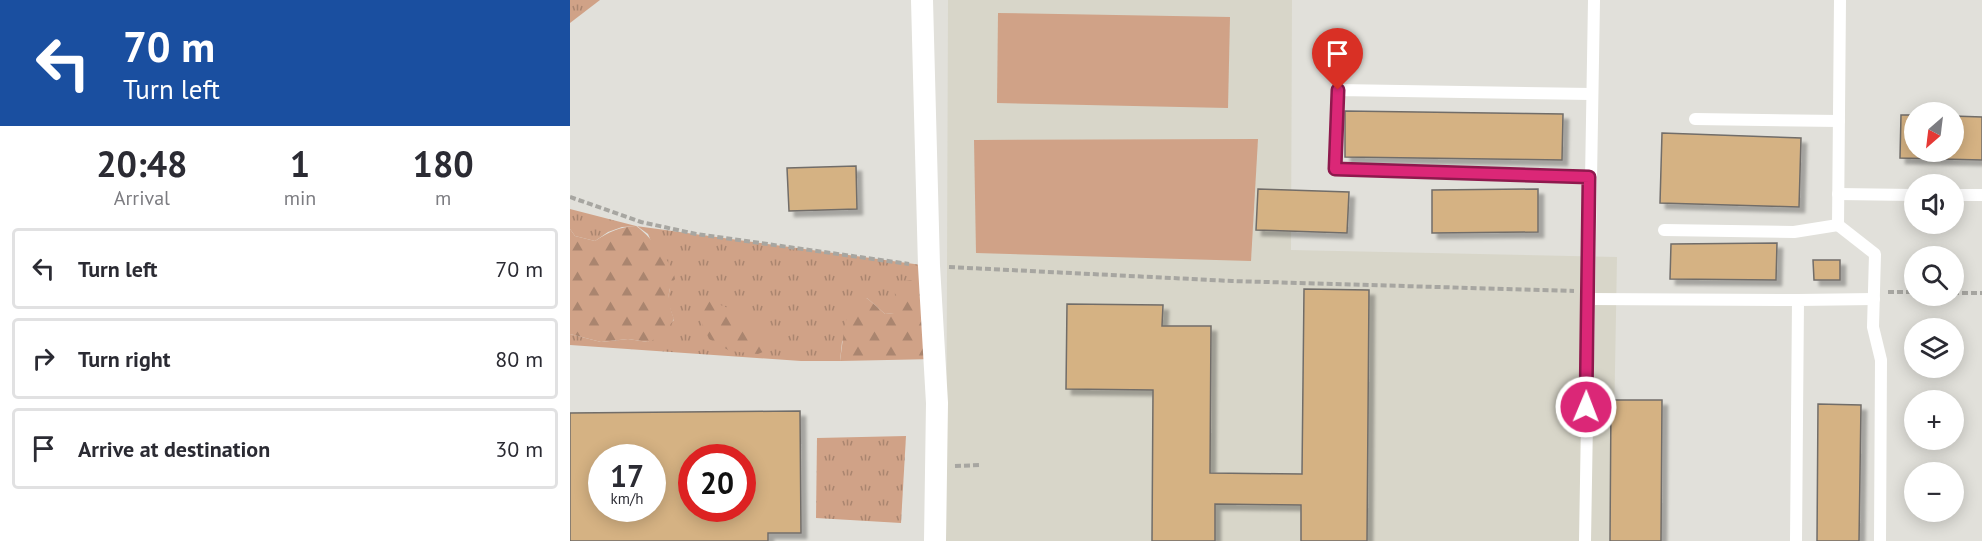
<!DOCTYPE html>
<html lang="en">
<head>
<meta charset="utf-8">
<style>
	body { margin:0; font-family:"PT Sans",sans-serif; background:#f2f2f3; color:#2b2b33; height:100vh; display:flex; flex-direction:column; font-size:22px; white-space:nowrap }
	* { box-sizing:border-box; margin:0 }
	p { font-size:20px; color:#7c7c81 }
	.icon { flex:none; width:33px; height:33px; fill:none; stroke:currentColor; stroke-width:2; stroke-linecap:round; stroke-linejoin:round }
	.map { position:relative; flex:1; overflow:hidden }
	.details { display:flex; flex-direction:column; background:#fff; width:570px }
	.details>* { flex:none }
	.hud { background:#1a4fa0; color:#fff; overflow:hidden }
	.needle { width:39px; rotate:208deg }
	.tools { position:absolute; left:1334px; top:102px; display:grid; gap:12px }
	.tools a { display:grid; place-items:center; width:60px; height:60px; border-radius:50%; background:#fff; box-shadow:0 3px 15px #0003; font-size:30px }
	.speed { position:absolute; left:18px; top:444px; display:flex; gap:12px; font-size:30px; font-weight:700; text-align:center }
	.speed>* { display:grid; place-content:center; width:78px; height:78px; border-radius:50%; background:#fff; box-shadow:0 3px 15px #0003; line-height:1 }
	.speed small { font-size:15px; font-weight:400 }
	.speed .limit { border:9px solid #d22; background:#fff; color:#111 }
	.pin { position:absolute; display:grid; place-items:center; width:51px; height:51px; color:#fff; margin:-62px -26px; border-radius:50% 50% 50% 0; rotate:-45deg; box-shadow:0 0 6px #0007 }
	.pin .icon { rotate:45deg }
	.me { position:absolute; width:66px; margin:-33px; rotate:1deg; stroke-linejoin:round; filter:drop-shadow(0 0 4px #0008) }
	.turn { display:flex; align-items:center; gap:21px; height:126px; padding:0 24px; font-size:27px }
	.turn .icon { width:78px; height:78px; stroke-width:2.5 }
	.turn b { display:block; font-size:42px; line-height:51px }
	.eta { display:flex; justify-content:space-evenly; align-items:center; height:102px; text-align:center }
	.eta b { font-size:36px; font-weight:700; line-height:42px }
	ul { padding:0; list-style:none }
	li { display:flex; align-items:center; gap:18px; height:81px; margin:0 12px 9px; padding:0 12px; border:3px solid #e1e1e2; border-radius:6px }
	li div { flex:1 }
	li b { display:block; font-size:22px }
	li em { font-style:normal }
	main { display:flex; flex:1; min-height:0 }
	.map>svg:first-child { display:block }
	.built { fill:#d8d6c9 }
	.grass { fill:url(#grass-tufts) }
	.forest { fill:url(#forest-firs) }
	.pitch { fill:#d0a287 }
	.building { fill:#d5b283; stroke:#716d69; stroke-width:1.5; fill-rule:evenodd; filter:url(#shadow) }
	.lines { fill:none; stroke-linecap:round; stroke-linejoin:round }
	.path { stroke:#a7a6a1; stroke-width:4; stroke-dasharray:6 3; stroke-linecap:butt }
	.service { stroke:#fff; stroke-width:12 }
	.minor { stroke:#fff; stroke-width:22 }
	.route-casing { stroke:#8e194d; stroke-width:15 }
	.route { stroke:#db2777; stroke-width:10 }
</style>
</head>
<body>
<main>
<section class="details">
<div class="hud">
<div class="turn"><svg class="icon" aria-label="left" viewBox="0 0 24 24"><path d="M17 20v-9H6M10 6l-5 5 5 5"/></svg><div><b>70 m</b>Turn left</div></div>
</div>
<div class="eta">
<div><b>20:48</b><p>Arrival</p></div>
<div><b>1</b><p>min</p></div>
<div><b>180</b><p>m</p></div>
</div>
<ul>
<li><svg class="icon" aria-label="left" viewBox="0 0 24 24"><path d="M17 20v-9H6M10 6l-5 5 5 5"/></svg><div><b>Turn left</b></div><em>70 m</em></li>
<li><svg class="icon" aria-label="right" viewBox="0 0 24 24"><path d="M7 20v-9h11M14 6l5 5-5 5"/></svg><div><b>Turn right</b></div><em>80 m</em></li>
<li><svg class="icon" aria-label="arrive" viewBox="0 0 24 24"><path d="M6 21V4h12l-3 4 3 4H6"/></svg><div><b>Arrive at destination</b></div><em>30 m</em></li>
</ul>
</section>
<div class="map">
<svg width="1412" height="541" viewBox="0 0 1412 541">
	<defs>
		<pattern id="grass-tufts" width="24" height="20" patternUnits="userSpaceOnUse" patternTransform="scale(1.5)"><rect width="24" height="20" fill="#d0a287"/><path d="M3 7l-1-3M5 7V3M7 7l1-3M15 17l-1-3M17 17v-4M19 17l1-3" fill="none" stroke="#aa856f"/></pattern>
		<pattern id="forest-firs" width="22" height="20" patternUnits="userSpaceOnUse" patternTransform="scale(1.5)"><rect width="22" height="20" fill="#d0a287"/><path d="M5 1l3.5 6h-7zM16 11l3.5 6h-7z" fill="#aa856f"/></pattern>
		<filter id="shadow"><feDropShadow dx="5.5" dy="5.5" stdDeviation="1.5" flood-color="#0004"/></filter>
	</defs>
	<rect width="100%" height="100%" fill="#e1e0da"/>
	<path class="built" d="M378,0h344l-1,250 326,7 -5,284h-666z"/>
	<g class="grass">
		<path d="M0,0h30l-30,23z"/>
		<path d="M0,209l66,17 293,40 1,22 -33,16 -2,9 -10,1 -18,-16 -25,44 -2,19h-39l-231,-16v-11l31,8 27,-3 20,3 26,-22 -6,-18 2,-17 -22,-51 -11,-8 -15,1 -14,5 -13,9 -20,-5 -5,-7z"/>
		<path d="M336,436l-5,87 -85,-5 1,-80z"/>
	</g>
	<g class="forest">
		<path d="M66,226c13,9 37,37 39,53 -10,12 -6,26 -1,40l-11,17 -15,6 -20,-3 -27,3 -31,-8v-105l5,7 20,5c14,-9 24,-14 41,-15z"/>
		<path d="M340,280l20,8 5,71 -95,2 5,-38 8,-16 14,-9 18,16 9,-1c4,-11 -2,-20 3,-30z"/>
		<path d="M138,300l20,8 39,30 3,11 -12,5 -28,-3 -21,-12 -12,-27z"/>
	</g>
	<g class="pitch">
		<path d="M428,13l232,4 -2,91 -231,-5z"/>
		<path d="M688,139l-7,122 -275,-8 -2,-113z"/>
	</g>
	<g class="building">
		<path d="M775,111l218,3 -1,46 -217,-3z"/>
		<path d="M1331,115h13v37h39v-36l29,1v43l-82,-2z"/>
		<path d="M1092,133l139,5 -2,69 -139,-4z"/>
		<path d="M286,166l1,43 -68,2 -2,-43z"/>
		<path d="M688,189l91,3 -2,41 -91,-3z"/>
		<path d="M968,189v43l-106,1v-43z"/>
		<path d="M1207,243l-1,37 -106,-1 1,-35z"/>
		<path d="M1243,260h27v20h-26z"/>
		<path d="M734,289l65,1 -2,251h-66v-36l-86,-1v37h-63l1,-151 -87,-1 1,-85 96,1 -1,21h49l-1,147 92,1z"/>
		<path d="M1041,400h51l-1,141h-51z"/>
		<path d="M1248,404l43,1 -2,136h-42z"/>
		<path d="M230,411l1,122h-33v8h-198v-128zM32,458h50v50h-50zM122,458h50v50h-50z"/>
	</g>
	<g class="lines">
		<g class="path">
			<path d="M0,197l71,25 55,12 213,30"/>
			<path d="M379,267l283,14 342,10"/>
			<path d="M1318,292h26"/>
			<path d="M1383,293h29"/>
			<path d="M385,466l26,-1"/>
		</g>
		<g class="service">
			<path d="M1270,0l-2,225 37,29 -2,73 8,33 -1,181"/>
			<path d="M1125,119l144,2"/>
			<path d="M1019,177l-254,-8 3,-79 253,4"/>
			<path d="M1268,194l76,1"/>
			<path d="M1383,195h29"/>
			<path d="M1094,230l130,2 44,-7"/>
			<path d="M1018,299l210,1"/>
			<path d="M1015,541l9,-541"/>
			<path d="M1226,541l2,-241 76,-1"/>
		</g>
		<path class="minor" d="M352,0l7,266 8,137 -2,138"/>
	</g>
	<g class="lines">
		<g class="route-casing">
			<path id="route" d="M768,90l-3,79 254,8 -3,230"/>
		</g>
		<use href="#route" class="route"/>
	</g>
</svg>
<div class="tools">
<a><svg class="needle" viewBox="-14 -14 28 28"><path d="M0-13l5 13h-10z" fill="#e53935"/><path d="M0 13l5-13h-10z" fill="#7c7c81"/></svg></a>
<a><svg class="icon" aria-label="sound" viewBox="0 0 24 24"><path d="M4 9h4l5-4v14l-5-4H4zM17 9q2 3 0 6"/></svg></a>
<a><svg class="icon" aria-label="search" viewBox="0 0 24 24"><circle cx="10" cy="10" r="6"/><path d="M15 15l6 6"/></svg></a>
<a><svg class="icon" aria-label="layers" viewBox="0 0 24 24"><path d="M12 4l9 5-9 5-9-5zM3 14l9 5 9-5"/></svg></a>
<a>+</a>
<a>−</a>
</div>
<div class="speed"><div>17<small>km/h</small></div><div class="limit">20</div></div>
<div class="pin" style="left:768px;top:90px;background:#d93025"><svg class="icon" aria-label="arrive" viewBox="0 0 24 24"><path d="M6 21V4h12l-3 4 3 4H6"/></svg></div>
<svg class="me" style="left:1016px;top:407px" viewBox="-20 -20 40 40"><circle r="17" fill="#db2777" stroke="#fff" stroke-width="3"/><path d="M0-11L8 9 0 5-8 9z" fill="#fff"/></svg>
</div>
</main>
</body>
</html>
